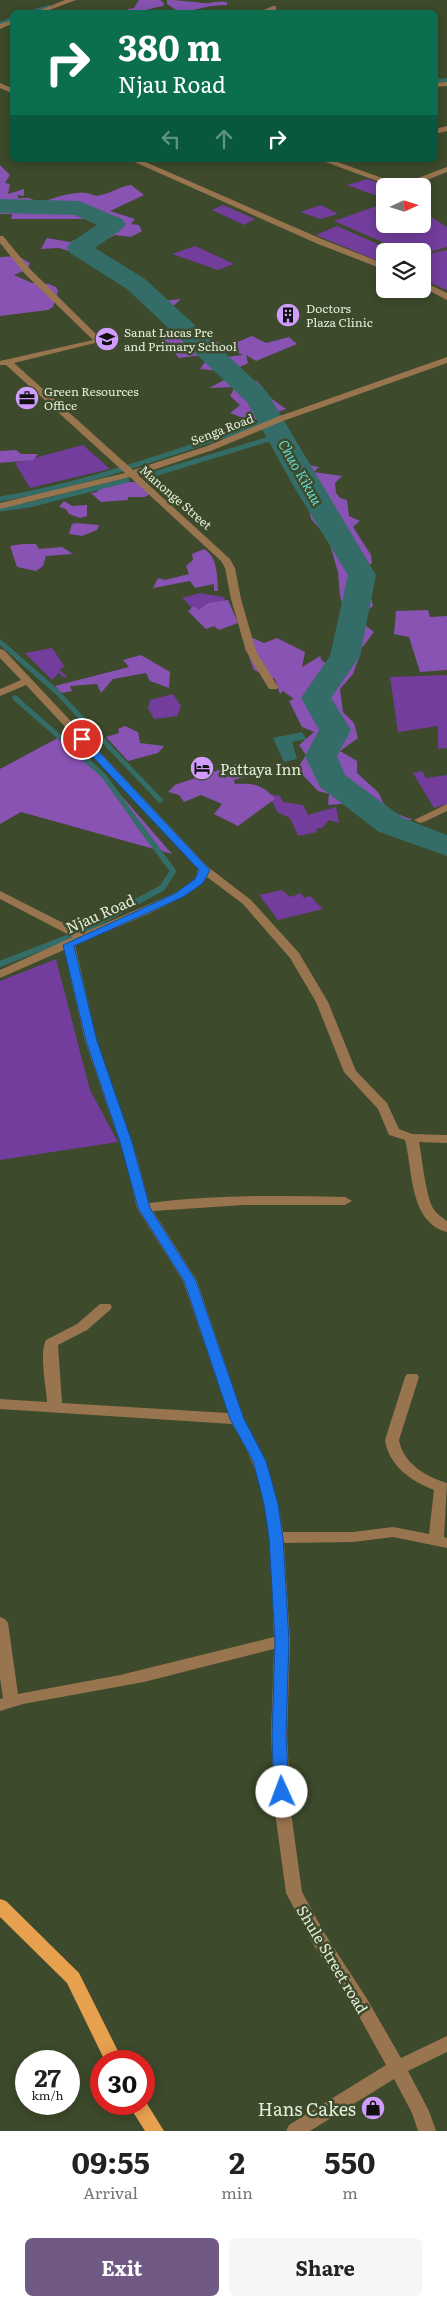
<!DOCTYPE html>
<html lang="en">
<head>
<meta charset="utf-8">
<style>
	body { margin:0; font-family:Literata,serif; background:#f6f6f6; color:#222; height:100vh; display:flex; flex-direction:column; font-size:19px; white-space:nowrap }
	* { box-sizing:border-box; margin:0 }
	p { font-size:16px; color:#767676 }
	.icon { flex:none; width:28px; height:28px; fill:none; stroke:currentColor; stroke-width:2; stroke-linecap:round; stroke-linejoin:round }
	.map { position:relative; height:2131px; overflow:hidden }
	.drawer { display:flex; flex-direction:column; background:#fff; flex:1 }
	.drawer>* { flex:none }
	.banner { position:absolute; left:10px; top:10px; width:428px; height:152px; border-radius:8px; box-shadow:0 2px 12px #0003; background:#0b6e4f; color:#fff; overflow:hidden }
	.needle { width:32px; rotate:86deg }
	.buttons { position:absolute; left:376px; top:178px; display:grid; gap:10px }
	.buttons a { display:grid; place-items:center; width:55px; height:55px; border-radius:8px; background:#fff; box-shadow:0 2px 12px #0003; font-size:25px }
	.speed { position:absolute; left:15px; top:2050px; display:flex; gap:10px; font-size:25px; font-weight:700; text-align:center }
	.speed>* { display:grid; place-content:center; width:65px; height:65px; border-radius:50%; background:#fff; box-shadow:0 2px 12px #0003; line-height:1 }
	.speed small { font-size:12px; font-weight:400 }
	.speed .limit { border:8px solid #d22; background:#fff; color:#111 }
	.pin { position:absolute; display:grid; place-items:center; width:42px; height:42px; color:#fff; margin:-21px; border:2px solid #fff; border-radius:50%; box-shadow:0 1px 5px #0007 }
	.me { position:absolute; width:55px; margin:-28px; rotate:358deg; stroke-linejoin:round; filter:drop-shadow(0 0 4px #0008) }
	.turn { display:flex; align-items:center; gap:18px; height:105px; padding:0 25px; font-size:22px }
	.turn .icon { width:65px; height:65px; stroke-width:2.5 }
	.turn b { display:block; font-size:35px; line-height:42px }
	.lanes { display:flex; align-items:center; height:48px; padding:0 25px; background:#0003; justify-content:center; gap:25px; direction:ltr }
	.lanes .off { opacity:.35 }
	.eta { display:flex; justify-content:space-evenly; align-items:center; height:85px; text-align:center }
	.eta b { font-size:30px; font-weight:700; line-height:35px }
	.button { display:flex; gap:10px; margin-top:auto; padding:10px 25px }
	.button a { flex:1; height:58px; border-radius:8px; background:#705985; color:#fff; font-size:20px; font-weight:700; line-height:58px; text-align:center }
	.button a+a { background:#f6f6f6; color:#222 }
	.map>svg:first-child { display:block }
	.green { fill:#723d9c }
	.forest { fill:#8853b3 }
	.water { fill:#346d68 }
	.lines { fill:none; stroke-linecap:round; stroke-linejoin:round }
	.stream-far2 { stroke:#346d68; stroke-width:4 }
	.stream-far1 { stroke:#346d68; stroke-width:5 }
	.stream { stroke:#346d68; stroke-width:6 }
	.river { fill:#346d68; fill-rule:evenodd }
	.minor { fill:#98744f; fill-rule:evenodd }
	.major { fill:#e7a04e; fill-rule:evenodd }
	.route { fill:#1a73e8; stroke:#114b97 }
	.labels { text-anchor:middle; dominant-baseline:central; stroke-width:5; stroke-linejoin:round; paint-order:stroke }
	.far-poi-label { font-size:12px; fill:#e4ecda; stroke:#3d4a2b; text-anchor:start }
	.far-street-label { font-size:12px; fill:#e4ecda; stroke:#3d4a2b }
	.far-water-label { font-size:14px; font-style:italic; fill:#65ded3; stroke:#3d4a2b }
	.poi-label { font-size:15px; fill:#e4ecda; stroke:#3d4a2b; text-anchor:start }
	.street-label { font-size:15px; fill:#e4ecda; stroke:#3d4a2b }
	.near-poi-label { font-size:18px; fill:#e4ecda; stroke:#3d4a2b; text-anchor:end }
</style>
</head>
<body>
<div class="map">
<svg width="447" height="2131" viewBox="0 0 447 2131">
	<rect width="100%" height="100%" fill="#3d4a2b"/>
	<g class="green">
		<path d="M368,179l19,7 -2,6 -8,4 -30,-11z"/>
		<path d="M385,203v21h37l1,-12 24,15v20l-24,7 -1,-3h-19l-69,-30z"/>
		<path d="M223,205l32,14 -11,6 -32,-15z"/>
		<path d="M321,205l17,9 -18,5 -20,-7z"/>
		<path d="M337,226l56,25h-8v13l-69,-29z"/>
		<path d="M195,246l39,18 -16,6 -46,-16z"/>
		<path d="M447,250v40l-24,-10 -1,-25z"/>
		<path d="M83,445l27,24 -80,19 -15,-25z"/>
		<path d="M200,593l24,4 4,11 -8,20c-27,-5 -21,-17 -38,-30z"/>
		<path d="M52,648l13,19 -6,2 8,8 -3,1 -5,-5 -7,7 -27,-27z"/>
		<path d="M447,675v73l-9,1v-23l-40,6 -8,-55z"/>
		<path d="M173,694l8,12 -4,10 -23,3 -6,-11 2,-8z"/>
		<path d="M422,771l4,7 21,-3v29l-13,4 -21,-35z"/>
		<path d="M269,794l11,2 3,6 20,3 5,10 28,-8 3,16 -10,-3 -7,8 -6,1 1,3 -19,4 -8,-18 -13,-6z"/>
		<path d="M282,890l8,7 11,-4 3,5 6,-2 13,13 -45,11 -19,-25z"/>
		<path d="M56,959l34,131 28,52 -118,18v-179z"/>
	</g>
	<g class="forest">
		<path d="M139,0h21l4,3 -1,3c-13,2 -21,7 -34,6l-1,-3 6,-1z"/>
		<path d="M167,0c12,0 25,2 36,3 8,1 13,-3 24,-1v3l-16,1 -17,4h-18l-9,-6z"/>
		<path d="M0,165l10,10 -5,8 5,1 -2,10 16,-5v7l-6,-1v3h11l12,5c9,-5 35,-12 45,-10 7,1 8,4 15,2 11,-2 19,-9 30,-10l13,10 -34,16 25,8 -4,5 8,1 3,6 -11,6 -16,-2 -37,19 -19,-6 -18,1 6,-11 23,4 32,-14 -1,-5 -8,-4h-82l1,-5h-12z"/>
		<path d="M18,256l12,7 -2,6 -14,6 18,8 17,1 7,3 2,4 -5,16 -5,3 -48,6v-59z"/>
		<path d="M159,298l5,3 17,-2 -10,9c14,17 34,30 54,37l-6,5 8,7 16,-2 -18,-8 27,-11 14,7 23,-6 8,7 -41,17 -10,-6 2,8 -10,5 14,13h5l15,18 14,10 -35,12 -21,-8 10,-8 -10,-9 5,-9 -26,1 17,-9 -6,-8 -20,-2 6,-9 -4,-5 -23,3 -22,-24 25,-4 -31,-30z"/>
		<path d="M292,446l10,8 7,11 10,2 -5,5 28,4 -7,7 1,10 4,5 7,2 2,16 11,5 -7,6 18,28 1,8 -5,3 6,18 -4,5 4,17 -16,13 17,13 -13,17 -23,2 11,-12 1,-11 -10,-32 -2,-24 -10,-34 -17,-19 -5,-27 -11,-10 -20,-33z"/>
		<path d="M16,450l5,4h17l-5,6 -33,3v-12z"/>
		<path d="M125,482h11l14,12 -5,3h-17v3l-27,2 -10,-9 6,-1 3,-7z"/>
		<path d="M64,501l8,5 15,-1v11l-7,2 -11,-4 -3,-5 -7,-2z"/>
		<path d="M77,523l22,2 -2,5 -15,6 -13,-2 3,-10z"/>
		<path d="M23,544h13l3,5 23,-2 11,7 -27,2 -3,10 -7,5 -19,-4 -7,-21z"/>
		<path d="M204,549c14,8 13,28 14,42h-4v-7l-19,4 -5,-7 -37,7 5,-10 7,2 24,-6 -3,-8 7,-6 -1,-6z"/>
		<path d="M228,600l10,23 -19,7 -5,-4 -8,3 -18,-18 6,-5 5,4 9,-7z"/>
		<path d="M428,610l2,7 17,-1v54l-27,2 -11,-35 -15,-3 2,-23z"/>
		<path d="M253,638l11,5 13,-5 28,14 -3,15 18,-11 2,5 7,3 10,-4 2,-6 20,-2 -8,22 -13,15 3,23 11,11 4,15 -18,13 17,10v12l21,19 9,18 26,10h-24l-35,-17 -26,2 1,-11 -11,-3 -21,-22 9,-14 -7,-10 15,-13 -12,-5 -13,-26 5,-2 -11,-8 -3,3 -5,-15 -21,-9 -5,-13 8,-5 -13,-3z"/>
		<path d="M141,655l29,17 -1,16 -19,-7 -4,-8 -33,6 -12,14 -4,-9 -27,2 2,5 -10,2 -7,-7 74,-19 -6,-7z"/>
		<path d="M125,726l13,6 2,11 24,3 -6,7 -30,8 -22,-24 13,-4 -1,-4z"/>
		<path d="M67,733l105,121 -151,-42 -21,12v-55z"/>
		<path d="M239,763l14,4 -5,9 -14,4 1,4c18,-1 28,0 40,15l-37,27 -24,-12 8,-10 -21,-9 -17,7 -5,-7 -11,-3 7,-7z"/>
	</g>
	<path class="water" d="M302,732l4,7 -14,3 5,17 -13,3 -11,-24z"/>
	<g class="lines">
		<g class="stream-far2">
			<path d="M32,12l17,-5"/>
			<path d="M0,24l12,-5"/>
			<path d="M435,81l12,-1"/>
		</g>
		<g class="stream-far1">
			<path d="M151,475l128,-39"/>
			<path d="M0,499c92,-15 178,-49 267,-77"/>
			<path d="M0,509l29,-4 98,-25"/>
			<path d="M0,642l56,49 35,37"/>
			<path d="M15,698l88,77 34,47"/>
			<path d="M97,734l63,66"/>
		</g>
		<path class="stream" d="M0,964l77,-30 85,-46 11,-17 -37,-50"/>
		<path class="river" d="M0,199l79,2 43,18 4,5 -4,5 -27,19 50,31 122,113 109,183 -16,81 -29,42 20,32 -14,26 8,19 58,43 44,17v21l-68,-24 -59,-45 -15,-31 14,-26 -18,-32 29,-42 18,-81 -54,-88 -47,-85 -120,-113 -57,-36 -3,-5 3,-5 27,-18 -22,-10 -75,-2z"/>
		<g class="minor">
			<path d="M65,0h11l-32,12h-9z"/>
			<path d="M273,6h3v4l-8,2h-9z"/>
			<path d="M12,20v4l-12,5v-5z"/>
			<path d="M447,82v4l-12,1v-4z"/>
			<path d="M0,83l12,5v5l-12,-5z"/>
			<path d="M447,126v5l-12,3v-5z"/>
			<path d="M130,160h11l183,80 61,24v6l-67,-26z"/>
			<path d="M320,160h12l61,22 17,-1 37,-14v5l-33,13 -23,1z"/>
			<path d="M0,236h3l28,34 72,71 -89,22 119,107 74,-24 70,-29 170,-60v6l-164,58 -70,29 -75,25 92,84 5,9 6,31 15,52 22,36 -1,2h-8l-23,-38 -15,-52 -6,-31 -4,-7 -91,-84 -130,32v-6l125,-30 -119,-108h-6v-4l93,-21 -68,-66 -25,-31z"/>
			<path d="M422,281l25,12v7l-25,-13z"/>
			<path d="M0,649l4,1 204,217 43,33 48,53 29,49 28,69 31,32 12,26 13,5 35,1v8l-28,-1c3,14 7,59 16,69 3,4 8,7 12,10v11c-38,-10 -34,-62 -42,-92l-16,-5 -11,-26 -34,-37 -28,-70 -26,-44 -47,-54 -36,-27c-6,19 -110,58 -132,68l22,96 40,117 12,45c65,-8 131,-8 196,-6l7,4 -7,4h-101l-91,6 44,70 47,138 22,42 12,43 5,28h70l40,-5 36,7 5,-44c-23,-9 -45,-24 -49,-50l20,-63 2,-3h10l2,3 -20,63c4,23 27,37 48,43l-3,54 3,1v10l-54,-11 -40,5 -69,1 6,98 -3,94 4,77 11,80 23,42 42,65 34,59 46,-22v16l-39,19 21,40 7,20h-18l-6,-18 -18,-34 -84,52h-24l3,-6 97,-60 -31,-56 -42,-65 -27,-51 -11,-81 -4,-77 3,-86 -130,33 -121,22 -23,7v-12l3,-1 -3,-20v-61l5,2 3,4 10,71 102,-19 154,-38c-3,-58 -1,-120 -22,-175 -5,-13 -13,-26 -20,-38l-232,-15v-10l47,3c-1,-16 -8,-49 -1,-62l31,-16 23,-20h10l2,3 -2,3 -23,20 -29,15 4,58 166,10 -45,-132 -46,-73 -12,-50 -40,-117 -21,-91 -64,28v-8l73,-33 -73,-38v-8l83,42 92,-40 20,-14 3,-10 -172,-184 -26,11v-7l21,-9 -21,-22z"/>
			<path d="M447,804v7l-23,11 -4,1 -6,-3z"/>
		</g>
		<g class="major">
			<path d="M0,1899l6,2 73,72 44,88h-18l-38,-78 -67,-66z"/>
			<path d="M144,2099l20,32h-19l-17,-27h16z"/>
		</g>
	</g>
	<path class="route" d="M78,737h7l125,133 -7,13 -20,14 -109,49 23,95 35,101 18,66 46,73 48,138 22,42 12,43 5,34 6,103 -3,94 3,57 -2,5h-10l-3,-5 -2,-57 3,-94 -6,-103 -5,-34 -11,-43 -23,-42 -46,-138 -46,-73 -18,-66 -34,-101 -23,-96 113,-52 19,-14 4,-9 -121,-129z"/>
	<defs>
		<g id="building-disc" transform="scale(1.25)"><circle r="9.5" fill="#d09dff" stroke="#3d4a2b"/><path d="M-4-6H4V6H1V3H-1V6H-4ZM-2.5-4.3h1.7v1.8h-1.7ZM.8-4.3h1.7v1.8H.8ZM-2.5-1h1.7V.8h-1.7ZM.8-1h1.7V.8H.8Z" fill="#111"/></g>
		<g id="school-disc" transform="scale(1.25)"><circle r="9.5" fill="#d09dff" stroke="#3d4a2b"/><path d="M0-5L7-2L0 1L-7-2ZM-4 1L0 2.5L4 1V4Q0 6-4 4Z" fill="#111"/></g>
		<g id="office-disc" transform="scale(1.25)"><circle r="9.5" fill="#d09dff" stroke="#3d4a2b"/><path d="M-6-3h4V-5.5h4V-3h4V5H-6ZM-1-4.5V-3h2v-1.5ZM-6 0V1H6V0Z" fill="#111"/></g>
		<g id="hotel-disc" transform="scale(1.25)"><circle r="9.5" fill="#d09dff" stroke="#3d4a2b"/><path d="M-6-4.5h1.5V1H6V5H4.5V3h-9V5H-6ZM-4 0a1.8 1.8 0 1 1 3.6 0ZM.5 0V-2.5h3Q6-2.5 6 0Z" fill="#111"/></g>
		<g id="shop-disc" transform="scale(1.25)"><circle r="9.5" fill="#d09dff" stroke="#3d4a2b"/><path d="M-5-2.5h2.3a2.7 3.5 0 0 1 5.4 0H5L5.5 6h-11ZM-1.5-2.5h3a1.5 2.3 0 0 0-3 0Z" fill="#111"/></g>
	</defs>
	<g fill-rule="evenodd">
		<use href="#building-disc" x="288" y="315"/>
		<use href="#school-disc" x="107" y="339"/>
		<use href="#office-disc" x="27" y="398"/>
		<use href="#hotel-disc" x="202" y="768"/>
		<use href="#shop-disc" x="373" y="2108"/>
	</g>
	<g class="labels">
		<g class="far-poi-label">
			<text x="306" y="308">Doctors<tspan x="306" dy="14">Plaza Clinic</tspan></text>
			<text x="124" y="332">Sanat Lucas Pre<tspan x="124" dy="14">and Primary School</tspan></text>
			<text x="44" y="391">Green Resources<tspan x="44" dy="14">Office</tspan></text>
		</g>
		<g class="far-street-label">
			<text transform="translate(222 429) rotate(-21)">Senga Road</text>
			<text transform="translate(176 497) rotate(41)">Manonge Street</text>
		</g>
		<g class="far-water-label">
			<text transform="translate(301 472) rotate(60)">Chuo Kikuu</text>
		</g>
		<g class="poi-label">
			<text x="220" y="768">Pattaya Inn</text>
		</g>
		<g class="street-label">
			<text transform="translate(100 913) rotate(-24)">Njau Road</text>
			<text transform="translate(333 1959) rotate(59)">Shule Street road</text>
		</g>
		<g class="near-poi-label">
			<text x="356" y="2108">Hans Cakes</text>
		</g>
	</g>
</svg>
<div class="buttons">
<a><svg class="needle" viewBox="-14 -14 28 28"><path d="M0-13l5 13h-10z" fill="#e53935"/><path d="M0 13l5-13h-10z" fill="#767676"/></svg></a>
<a><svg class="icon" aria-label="layers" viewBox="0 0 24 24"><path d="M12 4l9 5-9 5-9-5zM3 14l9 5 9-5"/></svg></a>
</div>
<div class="speed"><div>27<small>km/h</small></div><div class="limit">30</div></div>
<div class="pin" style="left:82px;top:739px;background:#d93025"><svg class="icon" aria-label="arrive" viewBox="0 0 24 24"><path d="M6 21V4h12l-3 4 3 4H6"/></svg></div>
<svg class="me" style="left:282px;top:1792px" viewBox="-20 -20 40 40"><circle r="19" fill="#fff"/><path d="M0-13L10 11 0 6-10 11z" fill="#1a73e8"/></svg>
<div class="banner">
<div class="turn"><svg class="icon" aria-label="right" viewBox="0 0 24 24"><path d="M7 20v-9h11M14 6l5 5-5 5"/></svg><div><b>380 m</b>Njau Road</div></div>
<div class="lanes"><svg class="icon off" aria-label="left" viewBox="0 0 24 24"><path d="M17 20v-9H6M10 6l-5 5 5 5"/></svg><svg class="icon off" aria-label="ahead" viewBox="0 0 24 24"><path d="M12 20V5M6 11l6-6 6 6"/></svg><svg class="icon" aria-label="right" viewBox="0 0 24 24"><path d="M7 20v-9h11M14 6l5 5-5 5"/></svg></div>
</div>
</div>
<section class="drawer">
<div class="eta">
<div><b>09:55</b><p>Arrival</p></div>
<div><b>2</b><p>min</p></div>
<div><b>550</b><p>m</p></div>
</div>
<div class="button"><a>Exit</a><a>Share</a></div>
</section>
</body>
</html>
